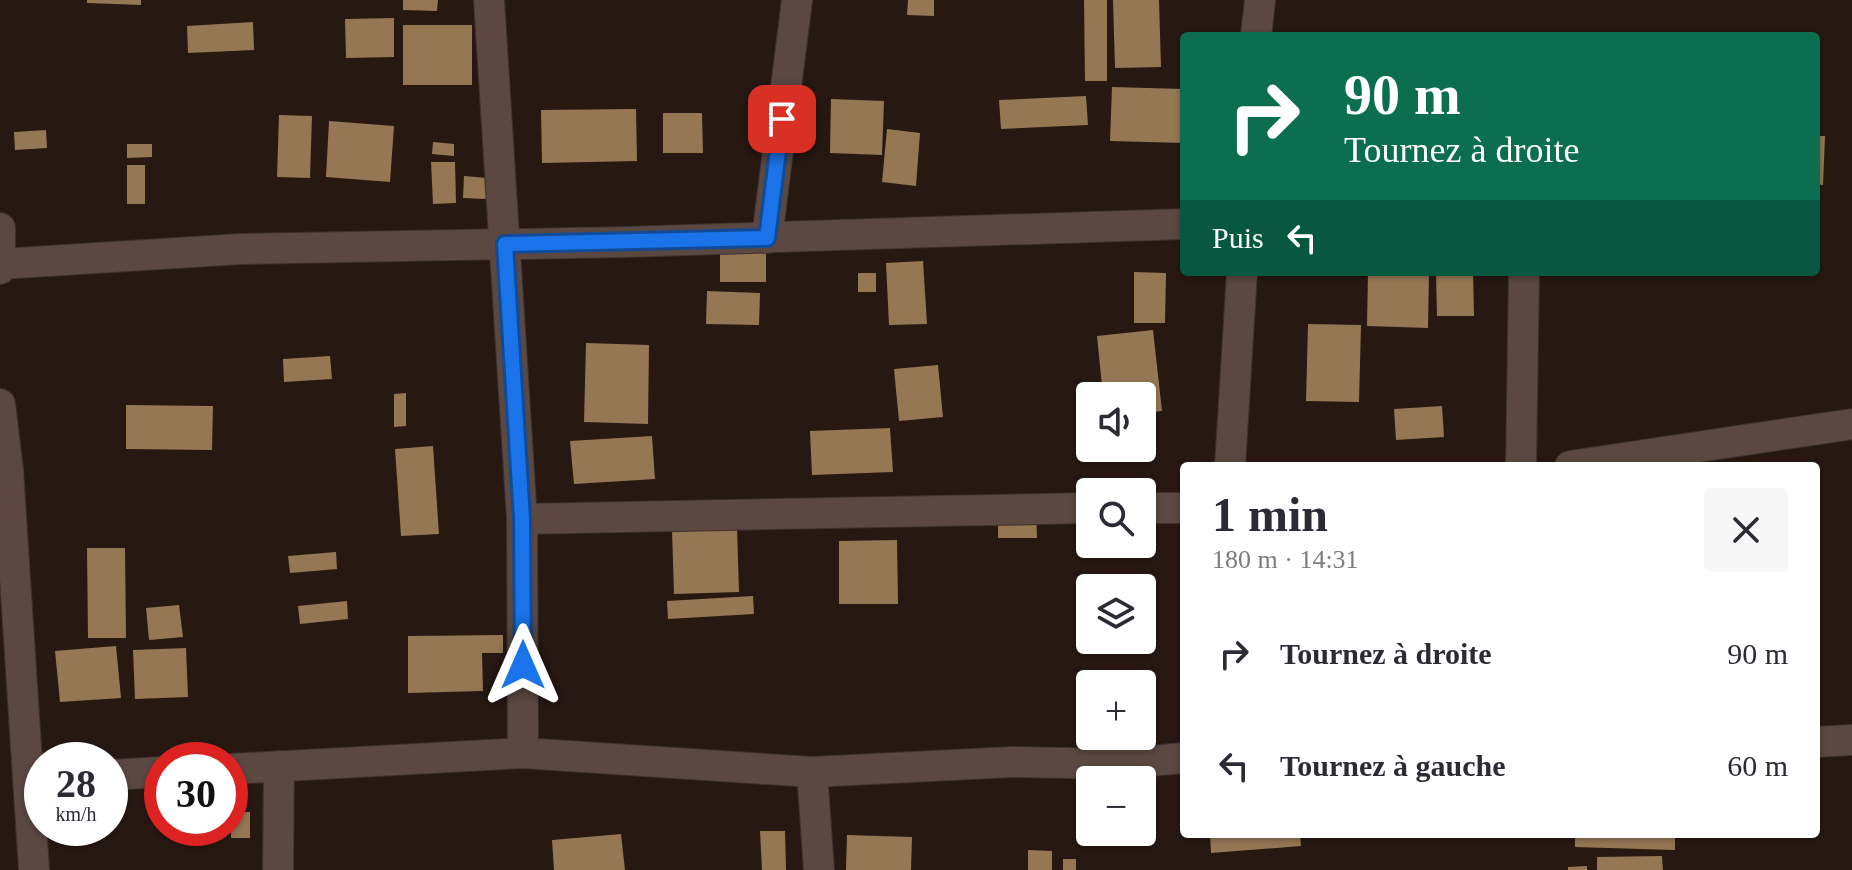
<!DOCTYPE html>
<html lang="fr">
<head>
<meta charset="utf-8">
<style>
	body { margin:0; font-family:"Times New Roman",serif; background:#f7f7f7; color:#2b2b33; height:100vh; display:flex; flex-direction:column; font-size:30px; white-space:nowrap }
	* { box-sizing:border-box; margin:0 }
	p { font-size:26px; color:#7c7c81 }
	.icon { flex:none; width:44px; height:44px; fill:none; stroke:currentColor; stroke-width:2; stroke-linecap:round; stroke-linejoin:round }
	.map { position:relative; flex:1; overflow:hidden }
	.details { position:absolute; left:1180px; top:462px; width:640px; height:376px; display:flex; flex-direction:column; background:#fff; border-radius:8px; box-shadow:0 2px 6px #0004 }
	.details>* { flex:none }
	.banner { position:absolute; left:1180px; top:32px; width:640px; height:244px; border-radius:8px; box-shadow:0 2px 6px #0004; background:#0b6e4f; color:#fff; overflow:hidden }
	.controls { position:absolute; left:1076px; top:382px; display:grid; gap:16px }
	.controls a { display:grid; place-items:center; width:80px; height:80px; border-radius:8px; background:#fff; box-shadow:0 2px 6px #0004; font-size:40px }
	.speed { position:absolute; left:24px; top:742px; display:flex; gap:16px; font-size:40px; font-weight:700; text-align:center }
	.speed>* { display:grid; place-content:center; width:104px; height:104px; border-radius:50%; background:#fff; box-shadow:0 2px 6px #0004; line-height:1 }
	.speed small { font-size:20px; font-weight:400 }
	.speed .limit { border:12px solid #d22; background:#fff; color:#111 }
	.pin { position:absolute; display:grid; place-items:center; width:68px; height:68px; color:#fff; margin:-34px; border-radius:16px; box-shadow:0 4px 12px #0006 }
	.me { position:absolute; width:88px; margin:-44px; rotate:0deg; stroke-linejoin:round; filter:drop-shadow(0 0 6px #0008) }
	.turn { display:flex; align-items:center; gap:28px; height:168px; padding:0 32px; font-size:36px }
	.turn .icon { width:104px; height:104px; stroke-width:2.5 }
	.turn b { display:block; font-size:56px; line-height:68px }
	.then { display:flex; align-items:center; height:76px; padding:0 32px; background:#0003; gap:16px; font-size:30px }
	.round { display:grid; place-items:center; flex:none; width:84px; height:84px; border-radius:8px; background:#f7f7f7 }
	.summary { display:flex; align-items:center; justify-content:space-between; height:136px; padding:0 32px }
	h1 { font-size:48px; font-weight:800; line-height:60px }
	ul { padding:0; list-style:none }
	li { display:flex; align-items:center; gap:24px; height:112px; padding:0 32px }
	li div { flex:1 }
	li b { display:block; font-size:30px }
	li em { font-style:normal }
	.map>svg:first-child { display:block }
	.building { fill:#957754 }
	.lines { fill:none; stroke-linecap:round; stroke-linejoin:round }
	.minor-casing { stroke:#3d312f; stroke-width:32 }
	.minor { stroke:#5a4841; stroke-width:30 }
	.route-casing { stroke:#114b97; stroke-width:20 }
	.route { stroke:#1a73e8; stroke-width:14 }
</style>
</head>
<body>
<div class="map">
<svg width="1852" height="870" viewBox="0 0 1852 870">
	<rect width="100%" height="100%" fill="#271812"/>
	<g class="building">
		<path d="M87,0h54v5l-54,-2z"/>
		<path d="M403,0h35l-1,11 -34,-1z"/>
		<path d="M908,0h26v16l-27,-1z"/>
		<path d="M1084,0h23v81h-22z"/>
		<path d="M1113,0h46l2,67 -46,1z"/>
		<path d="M394,18v39l-48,1 -1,-39z"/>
		<path d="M253,22l1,28 -66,3 -1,-27z"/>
		<rect x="403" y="25" width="69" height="60"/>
		<path d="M1112,87l72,2v54l-74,-2z"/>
		<path d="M1086,96l2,29 -87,4 -2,-29z"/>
		<path d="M831,99l53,2 -2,54 -52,-2z"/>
		<path d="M636,109l1,52 -95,2 -1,-53z"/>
		<path d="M663,113h39l1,40h-40z"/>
		<path d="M279,115l33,1 -2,62 -33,-1z"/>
		<path d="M329,121l65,5 -4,56 -64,-5z"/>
		<path d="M887,129l33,4 -4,53 -34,-4z"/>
		<path d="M46,130l1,18 -32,2 -1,-18z"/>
		<path d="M1816,136h9l-2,49 -7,-1z"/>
		<path d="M433,142l21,2v12l-22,-2z"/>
		<path d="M127,144h25v13l-25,1z"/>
		<path d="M431,162h24l1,41 -23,1z"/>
		<rect x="127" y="165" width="18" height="39"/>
		<path d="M464,176l23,2 -1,21 -23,-1z"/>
		<path d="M720,249l46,1v32h-46z"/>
		<path d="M923,261l4,63 -38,1 -3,-62z"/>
		<path d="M1134,272l32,1 -1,50h-31z"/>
		<path d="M1368,272l61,1 -1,55 -61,-2z"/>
		<path d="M1436,272h37l1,44h-37z"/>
		<rect x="858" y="273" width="18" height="19"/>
		<path d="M707,291l53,2 -1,32 -53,-1z"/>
		<path d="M1308,324l53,1 -2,77 -53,-1z"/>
		<path d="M1153,330l9,81 -20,2v-17h-39l-6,-60z"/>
		<path d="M586,343l63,2 -1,79 -64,-2z"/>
		<path d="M330,356l2,23 -48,3 -1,-23z"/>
		<path d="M938,365l5,52 -44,4 -5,-52z"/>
		<path d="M406,393v33l-12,1v-33z"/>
		<path d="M126,405l87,1 -1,44 -86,-1z"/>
		<path d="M1442,406l2,31 -48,3 -2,-31z"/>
		<path d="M890,428l3,44 -81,3 -2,-44z"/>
		<path d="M652,436l3,43 -81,5 -4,-43z"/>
		<path d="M433,446l6,88 -38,2 -6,-87z"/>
		<path d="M1036,513l1,25h-39v-24z"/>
		<path d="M1090,523v19l-13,1 -1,-19z"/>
		<path d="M737,528l2,64 -65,2 -2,-65z"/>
		<path d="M897,540l1,64h-59v-63z"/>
		<path d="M87,548h38l1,90h-38z"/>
		<path d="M336,552l1,17 -47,4 -2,-17z"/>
		<path d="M753,596l1,18 -86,5 -1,-18z"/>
		<path d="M347,601l1,18 -48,5 -2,-18z"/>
		<path d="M179,605l4,32 -34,3 -3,-32z"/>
		<path d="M503,635v18h-21l1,38 -75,2v-57z"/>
		<path d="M116,646l5,52 -61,4 -5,-51z"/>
		<path d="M186,648l2,49 -53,2 -2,-49z"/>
		<rect x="231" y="812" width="19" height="26"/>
		<path d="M760,831h25l1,39h-24z"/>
		<path d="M621,834l4,36h-71l-2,-30z"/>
		<path d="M1210,834h90l1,12 -90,7z"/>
		<path d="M1575,834h100v16l-100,-3z"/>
		<path d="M847,835l65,2 -1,33h-65z"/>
		<path d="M1028,850l24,1v19h-24z"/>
		<path d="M1662,856l1,14h-66v-13z"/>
		<rect x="1063" y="859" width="13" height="11"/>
		<path d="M1587,866v4h-19v-3z"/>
	</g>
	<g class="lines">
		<g class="minor-casing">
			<g id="minor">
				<path d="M489,0l33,519 1,234"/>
				<path d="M1256,36l4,-36"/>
				<path d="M0,228v41"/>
				<path d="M767,238l30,-238"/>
				<path d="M0,264l241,-15 385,-7 558,-18"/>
				<path d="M0,404l8,66 26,400"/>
				<path d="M1230,466l12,-194"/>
				<path d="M1521,466l3,-194"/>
				<path d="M1570,466l282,-42"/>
				<path d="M1142,508h42"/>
				<path d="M522,519l568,-11"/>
				<path d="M1816,742l36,-2"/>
				<path d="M230,769l293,-16 289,19 200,-10 104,2 68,-6"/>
				<path d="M812,772l7,98"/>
				<path d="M110,775l52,-3"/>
				<path d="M278,870l1,-104"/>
			</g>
		</g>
		<use href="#minor" class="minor"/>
	</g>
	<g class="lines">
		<g class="route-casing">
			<path id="route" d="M523,665l-1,-146 -17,-275 262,-6 15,-119"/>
		</g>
		<use href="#route" class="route"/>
	</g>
</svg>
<div class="controls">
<a><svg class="icon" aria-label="sound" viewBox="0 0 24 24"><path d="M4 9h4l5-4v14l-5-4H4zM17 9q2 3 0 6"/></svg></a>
<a><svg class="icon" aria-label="search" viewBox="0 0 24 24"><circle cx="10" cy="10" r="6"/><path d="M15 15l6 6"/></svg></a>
<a><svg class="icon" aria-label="layers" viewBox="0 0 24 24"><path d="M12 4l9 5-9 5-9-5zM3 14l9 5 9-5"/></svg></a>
<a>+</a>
<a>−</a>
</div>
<div class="speed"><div>28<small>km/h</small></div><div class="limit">30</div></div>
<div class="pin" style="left:782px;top:119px;background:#d93025"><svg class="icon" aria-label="arrive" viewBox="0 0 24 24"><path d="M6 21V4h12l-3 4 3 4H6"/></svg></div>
<svg class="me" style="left:523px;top:665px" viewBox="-20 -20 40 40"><path d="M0-17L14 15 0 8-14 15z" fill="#1a73e8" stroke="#fff" stroke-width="4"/></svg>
<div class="banner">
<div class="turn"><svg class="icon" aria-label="right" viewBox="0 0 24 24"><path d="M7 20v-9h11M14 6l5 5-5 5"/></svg><div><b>90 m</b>Tournez à droite</div></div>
<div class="then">Puis<svg class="icon" aria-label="left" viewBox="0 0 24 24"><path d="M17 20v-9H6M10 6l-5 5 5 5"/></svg></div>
</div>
<section class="details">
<div class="summary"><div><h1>1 min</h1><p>180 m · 14:31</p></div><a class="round"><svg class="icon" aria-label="close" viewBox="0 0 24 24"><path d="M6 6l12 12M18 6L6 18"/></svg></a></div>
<ul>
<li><svg class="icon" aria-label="right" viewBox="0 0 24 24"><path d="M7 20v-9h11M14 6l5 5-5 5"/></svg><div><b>Tournez à droite</b></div><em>90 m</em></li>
<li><svg class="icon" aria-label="left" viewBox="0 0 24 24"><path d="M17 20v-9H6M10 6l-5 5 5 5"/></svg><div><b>Tournez à gauche</b></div><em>60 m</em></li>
</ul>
</section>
</div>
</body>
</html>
